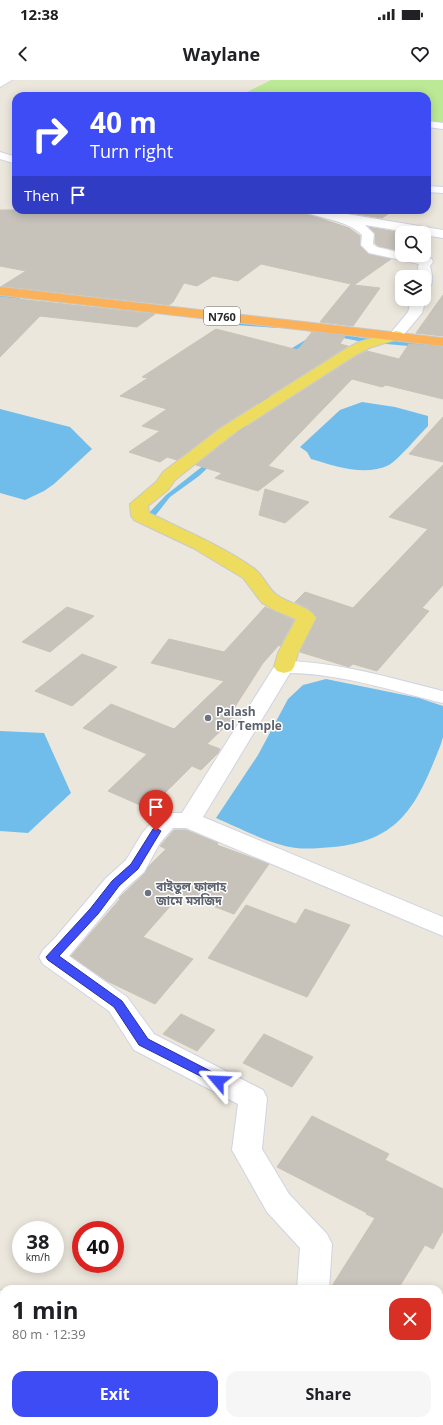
<!DOCTYPE html>
<html lang="en">
<head>
<meta charset="utf-8">
<style>
	body { margin:0; font-family:"Open Sans","Noto Sans Bengali",sans-serif; background:#f6f6f6; color:#202124; height:100vh; display:flex; flex-direction:column; font-size:15px; white-space:nowrap }
	* { box-sizing:border-box; margin:0 }
	p { font-size:13px; color:#757577 }
	.icon { flex:none; width:22px; height:22px; fill:none; stroke:currentColor; stroke-width:2; stroke-linecap:round; stroke-linejoin:round }
	.map { position:relative; flex:1; overflow:hidden }
	.panel { position:absolute; left:0px; top:1205px; width:443px; height:140px; display:flex; flex-direction:column; background:#fff; border-radius:12px 12px 0 0; box-shadow:0 2px 10px #0003 }
	.panel>* { flex:none }
	.top-card { position:absolute; left:12px; top:12px; width:419px; height:122px; border-radius:12px; box-shadow:0 2px 10px #0003; background:#3e4cf6; color:#fff; overflow:hidden }
	.controls { position:absolute; left:395px; top:146px; display:grid; gap:8px }
	.controls a { display:grid; place-items:center; width:36px; height:36px; border-radius:8px; background:#fff; box-shadow:0 2px 10px #0003; font-size:20px }
	.speed { position:absolute; left:12px; top:1141px; display:flex; gap:8px; font-size:20px; font-weight:700; text-align:center }
	.speed>* { display:grid; place-content:center; width:52px; height:52px; border-radius:50%; background:#fff; box-shadow:0 2px 10px #0003; line-height:1 }
	.speed small { font-size:10px; font-weight:400 }
	.speed .limit { border:6px solid #d22; background:#fff; color:#111 }
	.pin { position:absolute; display:grid; place-items:center; width:34px; height:34px; color:#fff; margin:-41px -17px; border-radius:50% 50% 50% 0; rotate:-45deg; box-shadow:0 0 4px #0007 }
	.pin .icon { rotate:45deg }
	.me { position:absolute; width:44px; margin:-22px; rotate:296deg; stroke-linejoin:round; filter:drop-shadow(0 0 3px #0008) }
	.turn { display:flex; align-items:center; gap:14px; height:84px; padding:0 12px; font-size:18px }
	.turn .icon { width:52px; height:52px; stroke-width:2.5 }
	.turn b { display:block; font-size:28px; line-height:34px }
	.then { display:flex; align-items:center; height:38px; padding:0 12px; background:#0003; gap:8px; font-size:15px }
	.round { display:grid; place-items:center; flex:none; width:42px; height:42px; border-radius:12px; background:#f6f6f6 }
	.overview { display:flex; align-items:center; justify-content:space-between; height:68px; padding:0 12px }
	h1 { font-size:24px; font-weight:700; line-height:30px }
	.action { display:flex; gap:8px; margin-top:auto; padding:8px 12px }
	.action a { flex:1; height:46px; border-radius:12px; background:#3e4cf6; color:#fff; font-size:16px; font-weight:700; line-height:46px; text-align:center }
	.action a+a { background:#f6f6f6; color:#202124 }
	.status { display:flex; justify-content:space-between; align-items:center; height:28px; padding:0 20px; background:#fff; direction:ltr }
	.status svg { height:11px; fill:currentColor }
	header { display:flex; justify-content:space-between; align-items:center; height:52px; padding:0 12px; background:#fff; font-size:18px; font-weight:700 }
	.map>svg:first-child { display:block }
	.pitch { fill:#bce995 }
	.water { fill:#70bdec }
	.lines { fill:none; stroke-linecap:round; stroke-linejoin:round }
	.stream { fill:#70bdec; fill-rule:evenodd }
	.building { fill:#c7c3bb; stroke:#c7c3b6 }
	.minor-casing { stroke:#d1d3e2; stroke-width:2 }
	.major-casing { stroke:#c8c8c8; stroke-width:2 }
	.highway-casing { stroke:#c8c8c8; stroke-width:2 }
	.minor { fill:#fff; fill-rule:evenodd }
	.major { fill:#eedc5f; fill-rule:evenodd }
	.highway { fill:#fbb158; fill-rule:evenodd }
	.route { fill:#3e4cf6; stroke:#2831a0 }
	.worship-dot { fill:#6b7280; stroke:#fff; stroke-width:1.5 }
	.labels { text-anchor:middle; dominant-baseline:central; stroke-width:3; stroke-linejoin:round; paint-order:stroke }
	.shield { fill:#fff; stroke:#6a6a6a; stroke-width:1 }
	.shield-label { font-size:11px; font-weight:bold; fill:#2a2a2a }
	.worship-label { font-size:12px; font-weight:bold; fill:#5b616d; stroke:#fff; text-anchor:start }
</style>
</head>
<body>
<div class="status"><b>12:38</b><svg viewBox="0 0 49 12"><path d="M0 12V9h3v3zM5 12V6h3v6zM10 12V3h3v9zM15 12V0h3v12zM26 1h20v11H26zM47 4h2v5h-2z"/></svg></div>
<header><svg class="icon" aria-label="back" viewBox="0 0 24 24"><path d="M15 5l-7 7 7 7"/></svg>Waylane<svg class="icon" aria-label="heart" viewBox="0 0 24 24"><path d="M12 20l-8-8c-3-5 5-10 8-4 3-6 11-1 8 4z"/></svg></header>
<div class="map">
<svg width="443" height="1345" viewBox="0 0 443 1345">
	<rect width="100%" height="100%" fill="#ece7dc"/>
	<path class="pitch" d="M271,0h172v43l-16,-2v-25h-162l-20,-3z"/>
	<g class="water">
		<path d="M362,322l33,5 33,9v10c-8,8 -30,34 -39,39 -24,12 -54,1 -78,-6l-4,-7 -7,-5 40,-37z"/>
		<path d="M0,329l70,18 22,22 -38,35 -10,7 -19,9 -25,-7z"/>
		<path d="M326,599l93,19 24,8v31l-2,7c-23,58 -39,97 -108,103 -14,1 -29,3 -43,0 -22,-4 -53,-20 -74,-29l42,-63 30,-56 15,-14z"/>
		<path d="M0,651l44,2 27,60 -43,40 -28,-2z"/>
	</g>
	<g class="lines">
		<g class="stream">
			<path d="M0,213l19,2 3,2 -3,2 -19,-2z"/>
			<path d="M197,234l25,6 55,4 3,2 -3,2 -55,-4 -27,-7 -1,-1z"/>
			<path d="M310,248l53,10 80,7v4l-80,-7 -55,-11 -1,-1z"/>
			<path d="M312,256l3,2 -1,1 -18,11 -9,8h-4v-2l9,-8z"/>
			<path d="M268,310l5,1 -37,50h-4v-2z"/>
			<path d="M213,378l2,1v2l-16,15 -29,21 -15,19 6,3v4h-6l-7,-5v-4l18,-19z"/>
		</g>
	</g>
	<g class="building">
		<path d="M0,130h304l3,4 42,14 11,8v10l8,8 23,5 -37,26 26,3 -27,38 -33,-4 31,-38 -90,-20 -23,17 -25,-5 -16,10 -13,-3 -11,19 -4,3 -167,-19 24,-15 -26,-5z"/>
		<path d="M332,130h62l-12,8z"/>
		<path d="M369,147l33,6v18l-24,-5 -3,-3v-10z"/>
		<path d="M443,215v41l-27,-3z"/>
		<path d="M0,217l155,17 -18,13 -97,-11 -40,41z"/>
		<path d="M216,249l82,21 14,-18 33,4 -5,8 8,2 -128,81 -43,33 -10,-3 -7,5 -31,-10 31,-21 -18,-5 25,-17 -47,-13 28,-18 -6,-1z"/>
		<path d="M409,264l34,3v52l-57,-14 -4,2 -30,-8 -84,87 16,5 -26,20 -43,-13 7,-5 -26,-8 38,-30 121,-78 12,-6 32,8z"/>
		<path d="M443,337v45l-34,-8z"/>
		<path d="M443,385v120l-21,23 7,3 -52,60 -24,-7 -4,3 -49,-15 17,-35 -8,-8 -14,-7 10,-10 48,16 75,-79 -39,-12z"/>
		<path d="M265,409l44,13 -24,21 -26,-8z"/>
		<path d="M67,527l27,9 -44,36 -28,-10z"/>
		<path d="M265,527l29,13 -14,26 -1,-1 -16,18 -34,53 5,2 -27,26 13,5 -2,4 -17,17 -9,-4 -43,43 -41,-18 39,-37 -64,-26 28,-24 63,25 50,-48 -73,-18 18,-24 55,13z"/>
		<path d="M82,574l35,13 -45,39 -37,-15z"/>
		<path d="M174,750h12l32,13 -1,2 52,19 -35,50 -53,-20 -38,43 50,22 -38,45 -48,-23 -36,-25 49,-57 -1,-1 26,-25 3,-6 18,-18 -6,-3z"/>
		<path d="M246,825l50,19 9,-15 45,16 -43,72 -99,-39z"/>
		<path d="M181,934l34,16 -18,21 -34,-17z"/>
		<path d="M264,954l49,23 -21,30 -49,-24z"/>
		<path d="M312,1036l77,38 -4,6 58,29v42l-10,18 -8,-4 -27,44h-68l45,-71 -9,-4 1,-1 -90,-46z"/>
	</g>
	<g class="lines">
		<g class="minor-casing">
			<g id="minor">
				<path d="M0,0h12l-12,7z"/>
				<path d="M427,41l16,2v6l-16,-2z"/>
				<path d="M0,72l16,5v7l-16,-5z"/>
				<path d="M427,106l16,1v6l-16,-1z"/>
				<path d="M305,130h18l120,20v8l-19,-3v-2h-10l-49,-8 9,9 -1,10 4,3 25,6v2h11l19,4 1,3 -3,4c2,8 4,16 -1,23l-5,1v-13h-5l-1,-11 1,-2 -50,-11 -8,-8 1,-10c-14,-14 -37,-16 -55,-22z"/>
				<path d="M424,216l2,3 -4,14 -21,25 -5,1 -5,-1 -2,-3 19,-23 4,-13h12z"/>
				<path d="M284,581c55,1 106,17 159,30v12c-50,-12 -100,-29 -153,-30l-87,144 240,100v19l-257,-108h-13l-13,15 -16,29 -20,18 -55,66 58,41 27,37 109,56 4,8 -5,51 27,45 38,40 5,10 -3,45h-32l3,-41 -33,-36 -35,-62 6,-46 -104,-54 -25,-39 -66,-47 -4,-7 4,-7 12,-12 51,-60 20,-18 17,-28 15,-16 8,-3h16l92,-146 3,-4z"/>
				<path d="M0,1210l4,2v31l-4,-2z"/>
				<path d="M232,1341h47l1,4h-47z"/>
				<path d="M378,1341h34l1,4h-34z"/>
			</g>
		</g>
		<g class="major-casing">
			<path id="major" d="M396,251l5,1 2,3 -2,3 -32,10 -15,8 -121,78 -58,46 -7,10 -20,16 1,7c35,17 74,33 106,56 9,7 13,20 22,26 11,9 32,10 39,23l-18,35 -4,14 -3,4 -7,2 -7,-2 -3,-4 4,-14 18,-34 -20,-8 -14,-8 -19,-25 -50,-30 -59,-28 -3,-4 -1,-12 26,-22 7,-10 58,-44 123,-78 15,-8z"/>
		</g>
		<g class="highway-casing">
			<path id="highway" d="M0,207l443,51v8l-443,-51z"/>
		</g>
		<use href="#minor" class="minor"/>
		<use href="#major" class="major"/>
		<use href="#highway" class="highway"/>
	</g>
	<path class="route" d="M156,748l5,3 -23,38 -19,17 -21,28 -39,42 63,45 26,38 74,38 2,4 -2,3 -4,1 -79,-40 -25,-38 -66,-47 -2,-3 44,-48 22,-28 19,-17 22,-35z"/>
	<g class="worship-dot">
		<circle cx="208" cy="638" r="4"/>
		<circle cx="148" cy="813" r="4"/>
	</g>
	<g class="labels">
		<rect class="shield" x="204" y="227" width="36" height="18" rx="3"/>
		<g class="shield-label">
			<text x="222" y="236">N760</text>
		</g>
		<g class="worship-label">
			<text x="216" y="631">Palash<tspan x="216" dy="14">Pol Temple</tspan></text>
			<text x="156" y="806">বাইতুল ফালাহ<tspan x="156" dy="14">জামে মসজিদ</tspan></text>
		</g>
	</g>
</svg>
<div class="controls">
<a><svg class="icon" aria-label="search" viewBox="0 0 24 24"><circle cx="10" cy="10" r="6"/><path d="M15 15l6 6"/></svg></a>
<a><svg class="icon" aria-label="layers" viewBox="0 0 24 24"><path d="M12 4l9 5-9 5-9-5zM3 14l9 5 9-5"/></svg></a>
</div>
<div class="speed"><div>38<small>km/h</small></div><div class="limit">40</div></div>
<div class="pin" style="left:156px;top:751px;background:#d93025"><svg class="icon" aria-label="arrive" viewBox="0 0 24 24"><path d="M6 21V4h12l-3 4 3 4H6"/></svg></div>
<svg class="me" style="left:218px;top:1001px" viewBox="-20 -20 40 40"><path d="M0-17L14 15 0 8-14 15z" fill="#3e4cf6" stroke="#fff" stroke-width="4"/></svg>
<div class="top-card">
<div class="turn"><svg class="icon" aria-label="right" viewBox="0 0 24 24"><path d="M7 20v-9h11M14 6l5 5-5 5"/></svg><div><b>40 m</b>Turn right</div></div>
<div class="then">Then<svg class="icon" aria-label="arrive" viewBox="0 0 24 24"><path d="M6 21V4h12l-3 4 3 4H6"/></svg></div>
</div>
<section class="panel">
<div class="overview"><div><h1>1 min</h1><p>80 m · 12:39</p></div><a class="round" style="background:#d93025;color:#fff"><svg class="icon" aria-label="close" viewBox="0 0 24 24"><path d="M6 6l12 12M18 6L6 18"/></svg></a></div>
<div class="action"><a>Exit</a><a>Share</a></div>
</section>
</div>
</body>
</html>
